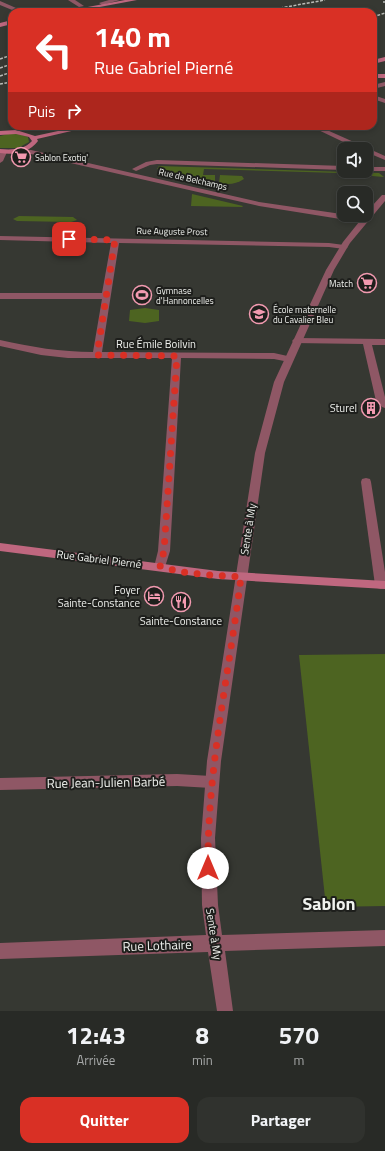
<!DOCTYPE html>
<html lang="fr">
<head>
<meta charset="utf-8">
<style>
	body { margin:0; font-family:"Titillium Web",sans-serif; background:#30322e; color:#f1f3f6; height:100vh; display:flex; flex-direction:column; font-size:15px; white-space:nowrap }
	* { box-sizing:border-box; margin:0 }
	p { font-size:13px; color:#a5a7a7 }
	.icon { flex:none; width:22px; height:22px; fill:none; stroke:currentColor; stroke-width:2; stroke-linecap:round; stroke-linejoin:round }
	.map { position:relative; height:1011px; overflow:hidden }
	.details { display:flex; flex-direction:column; background:#282a26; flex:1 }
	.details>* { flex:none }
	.guide { position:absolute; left:8px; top:8px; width:369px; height:122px; border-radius:12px; box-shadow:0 2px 6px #0003,0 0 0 1px #444643; background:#d93025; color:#fff; overflow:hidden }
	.buttons { position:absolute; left:337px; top:142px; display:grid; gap:8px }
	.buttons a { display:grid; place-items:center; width:36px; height:36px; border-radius:8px; background:#282a26; box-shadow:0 2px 6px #0003,0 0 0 1px #444643; font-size:20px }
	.pin { position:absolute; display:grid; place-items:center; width:34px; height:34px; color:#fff; margin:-17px; border-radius:8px; box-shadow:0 2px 6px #0006 }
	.me { position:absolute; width:44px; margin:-22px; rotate:0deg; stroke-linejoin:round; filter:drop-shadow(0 0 3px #0008) }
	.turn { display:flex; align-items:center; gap:14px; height:84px; padding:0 20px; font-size:18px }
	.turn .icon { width:52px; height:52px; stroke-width:2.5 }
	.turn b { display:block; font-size:28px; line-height:34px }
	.then { display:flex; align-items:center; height:38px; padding:0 20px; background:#0003; gap:8px; font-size:15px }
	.eta { display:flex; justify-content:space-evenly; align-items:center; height:68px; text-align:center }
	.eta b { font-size:24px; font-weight:700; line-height:28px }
	.button { display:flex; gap:8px; margin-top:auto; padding:8px 20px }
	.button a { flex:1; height:46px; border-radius:12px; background:#d93025; color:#fff; font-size:16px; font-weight:700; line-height:46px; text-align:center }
	.button a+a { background:#30322e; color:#f1f3f6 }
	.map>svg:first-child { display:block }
	.green { fill:#4d6421 }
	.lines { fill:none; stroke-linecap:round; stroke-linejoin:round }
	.minor { fill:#8f5765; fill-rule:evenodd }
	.tertiary { fill:#8f5765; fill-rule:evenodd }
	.secondary { fill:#bf677f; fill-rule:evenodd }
	.rail { stroke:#bbbdb8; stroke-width:1.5; stroke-dasharray:3 1.5; stroke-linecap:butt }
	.route { stroke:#d93025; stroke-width:7; stroke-dasharray:0 12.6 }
	.labels { text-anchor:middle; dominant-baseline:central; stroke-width:4; stroke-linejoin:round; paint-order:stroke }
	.far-poi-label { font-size:9px; fill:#f0f2ee; stroke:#1e1f1c; text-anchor:start }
	.far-street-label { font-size:9px; fill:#f0f2ee; stroke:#1e1f1c }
	.street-label { font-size:11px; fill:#f0f2ee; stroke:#1e1f1c }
	.poi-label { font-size:11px; fill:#f0f2ee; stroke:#1e1f1c; text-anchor:end }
	.near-street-label { font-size:13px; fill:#f0f2ee; stroke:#1e1f1c }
	.near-district-label { font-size:18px; font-weight:bold; fill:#f0f2ee; stroke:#1e1f1c }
</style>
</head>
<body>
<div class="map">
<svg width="385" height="1011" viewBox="0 0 385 1011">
	<rect width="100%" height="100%" fill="#363832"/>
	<g class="green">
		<path d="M8,134h11l9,3 1,5 -11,6h-18v-12z"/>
		<path d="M159,166l220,7 5,4 -12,-1v-2l-168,-5 -1,6h12v6h-2l-56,-12z"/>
		<path d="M220,175l22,1 2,3c-8,5 -15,6 -25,4z"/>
		<path d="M192,194l51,12 -1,1 -51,-1z"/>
		<path d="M19,216l54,1 4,3 -6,2 -54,-1 -4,-2z"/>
		<path d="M145,308l14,2v11l-14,2 -16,-2 1,-11z"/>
		<path d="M385,654v252l-59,1 -27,-252z"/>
	</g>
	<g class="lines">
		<g class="minor">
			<path d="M68,0h7l9,6 -5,1z"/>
			<path d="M0,1l23,10 1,1h-7l-17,-7z"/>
			<path d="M385,82v4l-12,3v-4z"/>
			<path d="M373,95l12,4v4l-12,-4z"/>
			<path d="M310,126h8l67,30v4l-19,-8v-3h-8z"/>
			<path d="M157,160l187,6v4l-187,-6 -7,1 -14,6 -4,-2 14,-7z"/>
			<rect x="366" y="167" width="19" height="4"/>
			<path d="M0,236l329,7 15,2 4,2 -4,2 -15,-2 -210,-4 -17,109 172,1 18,4 2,2 -5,3 -15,-3 -93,-1 -11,193 -6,19 -4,1 -4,-1 -2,-3 4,-16 14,-193h-104l-27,-3 -41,-9v-6c31,7 61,12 93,12l9,-53h-102v-6h102l9,-50 -111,-3z"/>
			<path d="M297,338l88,1v6h-13l13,52v11l-3,-1 -6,-6 -13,-57 -69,-1 -2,-2 2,-2z"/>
			<path d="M366,478l4,1 1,3 14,90v16l-4,1 -4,-1 -2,-3 -14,-103 1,-3z"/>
			<path d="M177,774l34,2 5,2 2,4 -2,4 -5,2 -34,-2 -177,4v-12z"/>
		</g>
		<g class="tertiary">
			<path d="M109,0h11l-18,5 -3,-2z"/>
			<path d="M18,149l13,1 228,52 103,15 20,-22h3v6l-35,42 -16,27 -50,112 -19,71 -44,308 -6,77 3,67 4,30 163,-5v16l-160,5 8,60h-16l-9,-59 -208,7v-16l206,-8 -4,-30 -1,-67 6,-77 48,-308 19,-71 52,-112 17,-28 16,-20 -100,-16 -228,-52 -15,-2v-2z"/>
			<path d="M4,150l3,2 -4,9 -3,2v-10z"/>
		</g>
		<g class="secondary">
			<path d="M125,0h12l-64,12h-12z"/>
			<path d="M12,20v4l-12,3v-4z"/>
			<path d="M385,57v4l-12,3v-4z"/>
			<rect x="373" y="74" width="12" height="4"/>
			<path d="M81,126h12l-56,13 1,2c-9,12 -24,14 -38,12v-4c11,1 24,1 32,-8l-3,-4 -13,-3 -16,1v-4l16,-1 19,6z"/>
			<path d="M0,543l218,28 167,10v8l-167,-10 -218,-28z"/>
		</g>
		<g class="rail">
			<path d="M383,2h2"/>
			<path d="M258,12l67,-12"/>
			<path d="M373,17l12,-4"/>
			<path d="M0,59l12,-4"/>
			<path d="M0,68l12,-4"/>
			<path d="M0,76l12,-4"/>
			<path d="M0,84l12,-2"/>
		</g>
	</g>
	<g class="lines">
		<path class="route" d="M69,239l46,1 -18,115 80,1 -13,195 -4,15c25,9 55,9 81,11 -12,97 -34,193 -33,291"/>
	</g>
	<defs>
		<g id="supermarket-ring" transform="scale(1)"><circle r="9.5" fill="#1e1f1c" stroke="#f29ab0" stroke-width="1.5"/><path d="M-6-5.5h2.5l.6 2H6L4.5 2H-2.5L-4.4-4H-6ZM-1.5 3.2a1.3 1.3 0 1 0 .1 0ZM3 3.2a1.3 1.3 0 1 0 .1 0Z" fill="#f29ab0"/></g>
		<g id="stadium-ring" transform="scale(1)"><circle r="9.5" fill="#1e1f1c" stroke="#f29ab0" stroke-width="1.5"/><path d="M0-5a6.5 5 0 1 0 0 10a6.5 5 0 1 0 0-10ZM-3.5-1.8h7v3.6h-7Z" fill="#f29ab0"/></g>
		<g id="school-ring" transform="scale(1)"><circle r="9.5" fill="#1e1f1c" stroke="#f29ab0" stroke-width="1.5"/><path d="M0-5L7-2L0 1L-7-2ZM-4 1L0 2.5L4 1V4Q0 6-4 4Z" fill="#f29ab0"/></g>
		<g id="building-ring" transform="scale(1)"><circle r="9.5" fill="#1e1f1c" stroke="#f29ab0" stroke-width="1.5"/><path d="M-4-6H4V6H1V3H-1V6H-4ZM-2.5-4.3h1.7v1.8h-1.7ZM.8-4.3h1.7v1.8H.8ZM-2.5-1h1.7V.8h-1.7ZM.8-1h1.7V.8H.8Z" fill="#f29ab0"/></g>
		<g id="hotel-ring" transform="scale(1)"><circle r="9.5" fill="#1e1f1c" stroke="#f29ab0" stroke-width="1.5"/><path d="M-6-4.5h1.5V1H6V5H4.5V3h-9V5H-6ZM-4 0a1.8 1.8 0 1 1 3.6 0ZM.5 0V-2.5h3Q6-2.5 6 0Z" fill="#f29ab0"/></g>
		<g id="restaurant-ring" transform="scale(1)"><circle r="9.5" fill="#1e1f1c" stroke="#f29ab0" stroke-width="1.5"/><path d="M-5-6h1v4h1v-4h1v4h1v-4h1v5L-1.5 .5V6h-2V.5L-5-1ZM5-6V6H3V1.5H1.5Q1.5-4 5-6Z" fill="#f29ab0"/></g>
	</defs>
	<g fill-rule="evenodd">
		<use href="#supermarket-ring" x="21" y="157"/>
		<use href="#supermarket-ring" x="367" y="283"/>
		<use href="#stadium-ring" x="142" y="295"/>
		<use href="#school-ring" x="259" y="314"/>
		<use href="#building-ring" x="371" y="408"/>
		<use href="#hotel-ring" x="154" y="596"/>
		<use href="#restaurant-ring" x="181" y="602"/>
	</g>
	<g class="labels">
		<g class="far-poi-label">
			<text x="35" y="157">Sablon Exotiq'</text>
			<text x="353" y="283" text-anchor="end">Match</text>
			<text x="156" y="290">Gymnase<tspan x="156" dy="10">d'Hannoncelles</tspan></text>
			<text x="273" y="309">École maternelle<tspan x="273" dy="10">du Cavalier Bleu</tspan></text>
		</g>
		<g class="far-street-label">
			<text transform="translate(193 179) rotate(13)">Rue de Belchamps</text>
			<text transform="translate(172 231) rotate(1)">Rue Auguste Prost</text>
		</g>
		<g class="street-label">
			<text x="156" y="344">Rue Émile Boilvin</text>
			<text transform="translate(248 529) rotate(-81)">Sente à My</text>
			<text transform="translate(99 559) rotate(7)">Rue Gabriel Pierné</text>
			<text transform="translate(214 934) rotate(81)">Sente à My</text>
		</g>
		<g class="poi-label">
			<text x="357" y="408">Sturel</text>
			<text x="140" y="590">Foyer<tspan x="140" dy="13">Sainte-Constance</tspan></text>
			<text x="181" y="621" text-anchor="middle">Sainte-Constance</text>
		</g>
		<g class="near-street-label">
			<text transform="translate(106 782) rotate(-1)">Rue Jean-Julien Barbé</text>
			<text transform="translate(157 945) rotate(-2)">Rue Lothaire</text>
		</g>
		<g class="near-district-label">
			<text x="329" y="903">Sablon</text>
		</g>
	</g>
</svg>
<div class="buttons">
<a><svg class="icon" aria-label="sound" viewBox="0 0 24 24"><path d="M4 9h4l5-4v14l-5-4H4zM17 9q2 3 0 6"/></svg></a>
<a><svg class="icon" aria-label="search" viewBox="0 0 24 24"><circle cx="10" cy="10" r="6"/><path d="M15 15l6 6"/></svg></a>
</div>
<div class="pin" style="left:69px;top:239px;background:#d93025"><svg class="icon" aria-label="arrive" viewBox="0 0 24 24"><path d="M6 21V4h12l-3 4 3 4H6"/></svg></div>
<svg class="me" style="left:208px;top:868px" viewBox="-20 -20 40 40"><circle r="19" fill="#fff"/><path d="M0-13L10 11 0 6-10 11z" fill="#d93025"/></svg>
<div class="guide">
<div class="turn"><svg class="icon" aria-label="left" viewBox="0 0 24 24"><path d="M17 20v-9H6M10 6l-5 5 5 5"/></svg><div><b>140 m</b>Rue Gabriel Pierné</div></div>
<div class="then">Puis<svg class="icon" aria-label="right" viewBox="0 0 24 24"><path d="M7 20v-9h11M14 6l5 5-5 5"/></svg></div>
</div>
</div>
<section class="details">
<div class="eta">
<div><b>12:43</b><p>Arrivée</p></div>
<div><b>8</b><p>min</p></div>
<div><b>570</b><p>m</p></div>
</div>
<div class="button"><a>Quitter</a><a>Partager</a></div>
</section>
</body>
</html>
